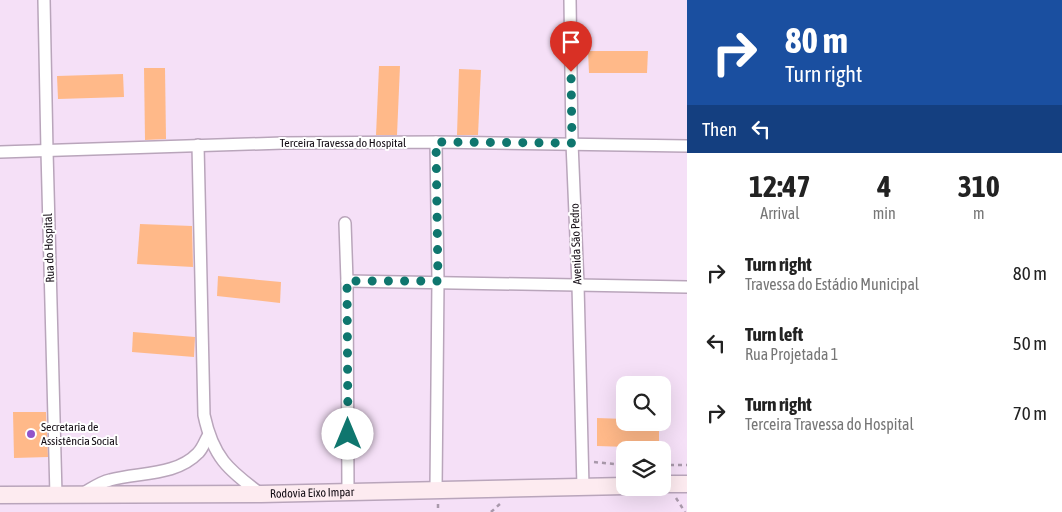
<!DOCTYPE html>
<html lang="en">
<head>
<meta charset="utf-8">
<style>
	body { margin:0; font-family:"Asap Condensed",sans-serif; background:#f6f6f6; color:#222; height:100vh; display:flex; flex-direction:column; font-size:19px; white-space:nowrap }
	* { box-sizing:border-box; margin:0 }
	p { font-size:16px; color:#767676 }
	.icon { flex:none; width:28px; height:28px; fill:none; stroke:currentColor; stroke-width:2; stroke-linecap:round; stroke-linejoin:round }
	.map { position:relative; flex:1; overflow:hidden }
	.drawer { display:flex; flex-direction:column; background:#fff; width:375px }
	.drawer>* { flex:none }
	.banner { background:#1a4fa0; color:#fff; overflow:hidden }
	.controls { position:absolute; left:616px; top:376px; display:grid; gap:10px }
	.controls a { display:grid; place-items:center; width:55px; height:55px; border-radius:10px; background:#fff; box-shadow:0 5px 20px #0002; font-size:25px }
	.pin { position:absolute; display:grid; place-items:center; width:42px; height:42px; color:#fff; margin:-51px -21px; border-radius:50% 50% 50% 0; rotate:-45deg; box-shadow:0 0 5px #0007 }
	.pin .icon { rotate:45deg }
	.me { position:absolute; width:55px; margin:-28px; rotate:0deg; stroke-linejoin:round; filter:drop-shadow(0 0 4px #0008) }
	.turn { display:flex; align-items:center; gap:18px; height:105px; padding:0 15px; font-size:22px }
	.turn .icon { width:65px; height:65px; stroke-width:2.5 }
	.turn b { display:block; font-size:35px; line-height:42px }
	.then { display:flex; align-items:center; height:48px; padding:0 15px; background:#0003; gap:10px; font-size:19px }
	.eta { display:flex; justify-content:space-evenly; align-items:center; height:85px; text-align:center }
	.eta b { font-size:30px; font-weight:700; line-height:35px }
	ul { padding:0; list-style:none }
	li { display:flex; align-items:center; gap:15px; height:70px; padding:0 15px }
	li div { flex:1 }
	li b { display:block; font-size:19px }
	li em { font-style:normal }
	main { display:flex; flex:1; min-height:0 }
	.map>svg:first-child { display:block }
	.building { fill:#ffb989 }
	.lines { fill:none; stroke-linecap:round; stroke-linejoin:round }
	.street-casing { stroke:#b9a5bb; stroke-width:14 }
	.secondary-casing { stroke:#b9a5bb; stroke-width:19 }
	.path { stroke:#a999ab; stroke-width:2.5; stroke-dasharray:4 4; stroke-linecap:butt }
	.street { stroke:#fff; stroke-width:11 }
	.secondary { stroke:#fdebf0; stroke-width:16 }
	.route { stroke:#0f766e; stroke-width:9; stroke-dasharray:0 16.2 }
	.poi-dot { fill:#9054ca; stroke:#fff; stroke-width:2 }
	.labels { text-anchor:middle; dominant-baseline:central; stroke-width:4; stroke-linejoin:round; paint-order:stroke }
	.street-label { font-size:12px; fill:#130c14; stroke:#fff }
	.poi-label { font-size:12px; fill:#130c14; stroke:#fff; text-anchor:start }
</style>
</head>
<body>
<main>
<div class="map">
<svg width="687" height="512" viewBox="0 0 687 512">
	<rect width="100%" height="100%" fill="#f5e0f7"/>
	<g class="building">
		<path d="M588,51h60l-1,22h-58z"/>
		<path d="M379,66h21l-3,69h-21z"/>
		<path d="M144,68h21l1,71 -21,1z"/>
		<path d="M459,69l22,1 -3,65h-21z"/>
		<path d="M123,74l1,23 -66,2 -1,-23z"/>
		<path d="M140,224l52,2 1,41 -56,-3z"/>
		<path d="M218,276l63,6 -1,21 -63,-7z"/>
		<path d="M133,332l62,5 -1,20 -62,-5z"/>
		<path d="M13,412h33l2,45 -34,1z"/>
		<path d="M597,418l28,1v3h34v26l-62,-2z"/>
	</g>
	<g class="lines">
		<g class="street-casing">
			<g id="street">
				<path d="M44,0l3,151 9,344"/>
				<path d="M570,0l2,143 6,142 5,202"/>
				<path d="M198,145l6,270c9,42 24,55 57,79"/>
				<path d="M0,152l283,-9 153,-1 251,4"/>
				<path d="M345,223l2,58 1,211"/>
				<path d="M347,281l340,6"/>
				<path d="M436,489l2,-208 -2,-139"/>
				<path d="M82,494c9,-5 18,-12 28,-14 29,-8 66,-4 88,-27 5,-5 7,-12 10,-17"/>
			</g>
		</g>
		<g class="secondary-casing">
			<g id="secondary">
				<path d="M662,484h25"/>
				<path id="s1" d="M0,495l261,-1 364,-8"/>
			</g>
		</g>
		<g class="path">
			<path d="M594,462l31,3"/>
			<path d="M662,465h25"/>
			<path d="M676,498l9,14"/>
			<path d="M438,504v8"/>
			<path d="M491,512l10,-9"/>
		</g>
		<use href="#street" class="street"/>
		<use href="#secondary" class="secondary"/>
	</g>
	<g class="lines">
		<path class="route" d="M348,434l-1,-153h91l-2,-139 136,1 -1,-71"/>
	</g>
	<circle class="poi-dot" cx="31" cy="434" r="5"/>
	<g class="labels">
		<g class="street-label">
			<text x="343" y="143">Terceira Travessa do Hospital</text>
			<text transform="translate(576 244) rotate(-92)">Avenida São Pedro</text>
			<text transform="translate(49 248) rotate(-92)">Rua do Hospital</text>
			<text stroke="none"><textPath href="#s1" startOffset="312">Rodovia Eixo Impar</textPath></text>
		</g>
		<g class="poi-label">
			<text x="41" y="427">Secretaria de<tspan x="41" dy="14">Assistência Social</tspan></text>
		</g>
	</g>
</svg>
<div class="controls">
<a><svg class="icon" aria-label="search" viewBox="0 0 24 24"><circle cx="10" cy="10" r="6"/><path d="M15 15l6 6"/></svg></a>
<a><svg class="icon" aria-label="layers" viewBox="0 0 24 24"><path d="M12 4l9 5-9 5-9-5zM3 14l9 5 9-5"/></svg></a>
</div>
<div class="pin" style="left:571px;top:72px;background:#d93025"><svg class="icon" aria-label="arrive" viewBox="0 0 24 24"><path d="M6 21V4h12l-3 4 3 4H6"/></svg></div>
<svg class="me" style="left:348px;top:434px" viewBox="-20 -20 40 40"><circle r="19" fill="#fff"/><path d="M0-13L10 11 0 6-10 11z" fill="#0f766e"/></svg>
</div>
<section class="drawer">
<div class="banner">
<div class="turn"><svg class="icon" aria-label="right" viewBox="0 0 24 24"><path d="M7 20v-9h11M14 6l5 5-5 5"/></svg><div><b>80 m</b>Turn right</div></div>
<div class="then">Then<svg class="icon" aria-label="left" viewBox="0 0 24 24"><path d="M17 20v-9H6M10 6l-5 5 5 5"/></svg></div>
</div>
<div class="eta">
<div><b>12:47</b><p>Arrival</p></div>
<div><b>4</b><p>min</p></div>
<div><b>310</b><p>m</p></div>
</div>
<ul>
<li><svg class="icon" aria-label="right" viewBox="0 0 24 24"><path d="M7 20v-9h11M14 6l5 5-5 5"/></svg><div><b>Turn right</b><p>Travessa do Estádio Municipal</p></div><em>80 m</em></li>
<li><svg class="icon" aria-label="left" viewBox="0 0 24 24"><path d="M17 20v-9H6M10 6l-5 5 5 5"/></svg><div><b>Turn left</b><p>Rua Projetada 1</p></div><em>50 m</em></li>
<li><svg class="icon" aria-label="right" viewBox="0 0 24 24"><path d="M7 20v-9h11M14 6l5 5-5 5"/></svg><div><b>Turn right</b><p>Terceira Travessa do Hospital</p></div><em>70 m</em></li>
</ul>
</section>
</main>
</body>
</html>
